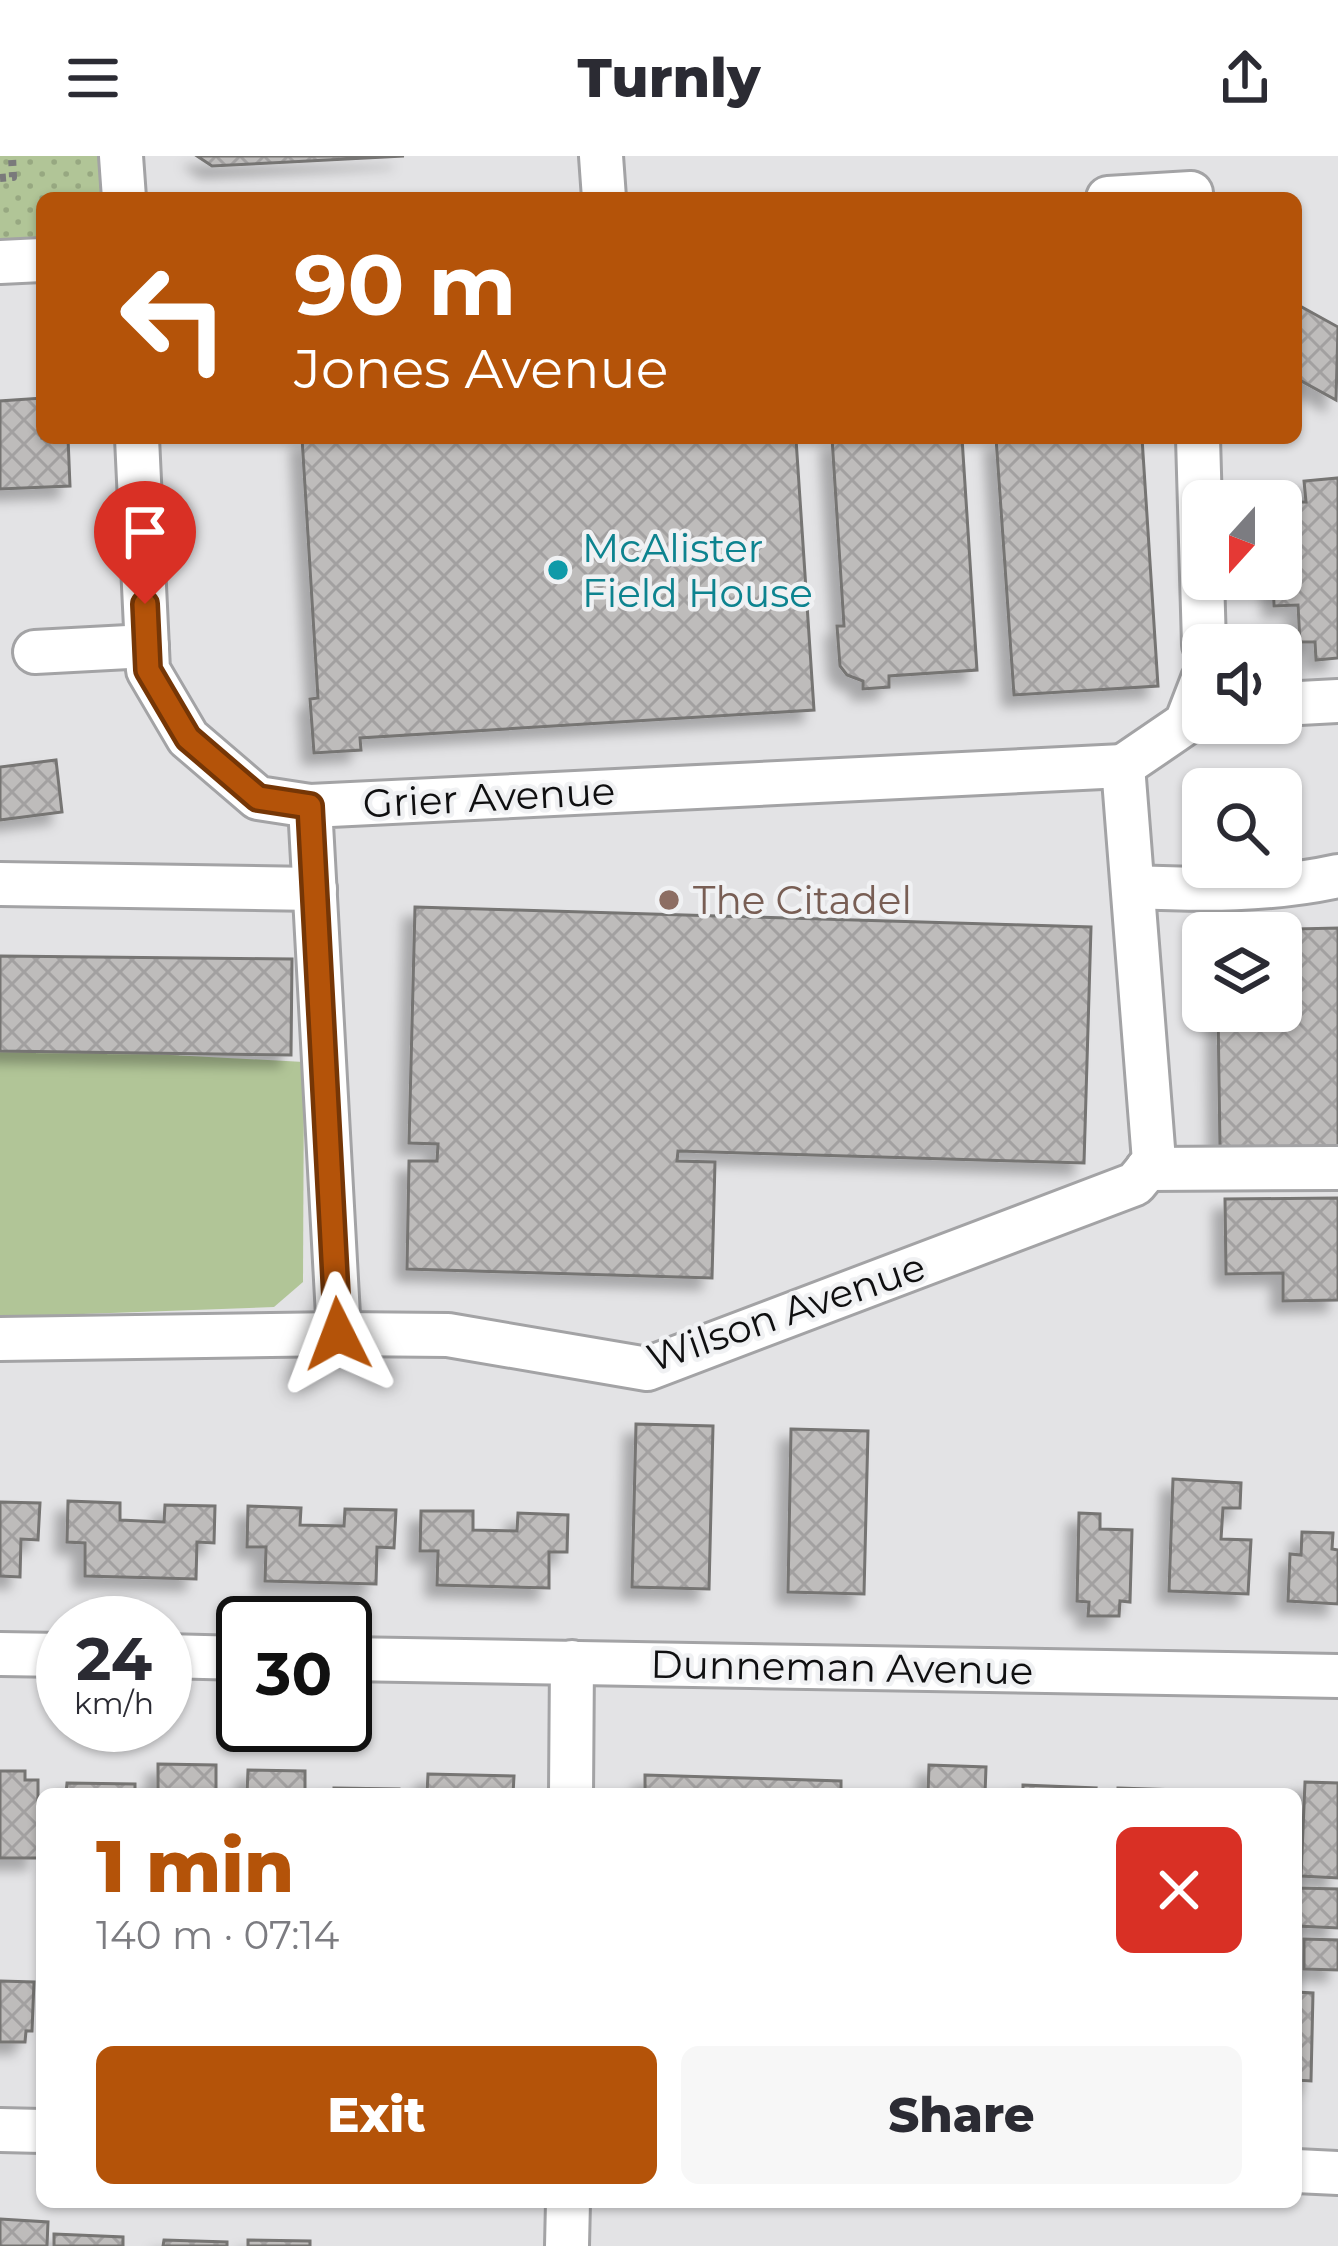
<!DOCTYPE html>
<html lang="en">
<head>
<meta charset="utf-8">
<style>
	body { margin:0; font-family:Montserrat,sans-serif; background:#f7f7f7; color:#2b2b33; height:100vh; display:flex; flex-direction:column; font-size:45px; white-space:nowrap }
	* { box-sizing:border-box; margin:0 }
	p { font-size:39px; color:#7c7c81 }
	.icon { flex:none; width:66px; height:66px; fill:none; stroke:currentColor; stroke-width:2; stroke-linecap:round; stroke-linejoin:round }
	.map { position:relative; flex:1; overflow:hidden }
	.panel { position:absolute; left:36px; top:1632px; width:1266px; height:420px; display:flex; flex-direction:column; background:#fff; border-radius:18px; box-shadow:0 3px 9px #0004 }
	.panel>* { flex:none }
	.banner { position:absolute; left:36px; top:36px; width:1266px; height:252px; border-radius:18px; box-shadow:0 3px 9px #0004; background:#b45309; color:#fff; overflow:hidden }
	.needle { width:78px; rotate:201deg }
	.tools { position:absolute; left:1182px; top:324px; display:grid; gap:24px }
	.tools a { display:grid; place-items:center; width:120px; height:120px; border-radius:18px; background:#fff; box-shadow:0 3px 9px #0004; font-size:60px }
	.speed { position:absolute; left:36px; top:1440px; display:flex; gap:24px; font-size:60px; font-weight:700; text-align:center }
	.speed>* { display:grid; place-content:center; width:156px; height:156px; border-radius:50%; background:#fff; box-shadow:0 3px 9px #0004; line-height:1 }
	.speed small { font-size:30px; font-weight:400 }
	.speed .limit { border:6px solid #111; border-radius:18px; background:#fff; color:#111 }
	.pin { position:absolute; display:grid; place-items:center; width:102px; height:102px; color:#fff; margin:-123px -51px; border-radius:50% 50% 50% 0; rotate:-45deg; box-shadow:0 0 12px #0007 }
	.pin .icon { rotate:45deg }
	.me { position:absolute; width:132px; margin:-66px; rotate:357deg; stroke-linejoin:round; filter:drop-shadow(0 0 9px #0008) }
	.turn { display:flex; align-items:center; gap:42px; height:252px; padding:0 60px; font-size:54px }
	.turn .icon { width:156px; height:156px; stroke-width:2.5 }
	.turn b { display:block; font-size:84px; line-height:102px }
	.round { display:grid; place-items:center; flex:none; width:126px; height:126px; border-radius:18px; background:#f7f7f7 }
	.overview { display:flex; align-items:center; justify-content:space-between; height:204px; padding:0 60px }
	h1 { font-size:72px; font-weight:800; line-height:90px; color:#b45309 }
	.button { display:flex; gap:24px; margin-top:auto; padding:24px 60px }
	.button a { flex:1; height:138px; border-radius:18px; background:#b45309; color:#fff; font-size:48px; font-weight:800; line-height:138px; text-align:center }
	.button a+a { background:#f7f7f7; color:#2b2b33 }
	header { display:flex; justify-content:space-between; align-items:center; height:156px; padding:0 60px; background:#fff; font-size:54px; font-weight:800 }
	.map>svg:first-child { display:block }
	.grass { fill:url(#grass-dots) }
	.park { fill:#b1c597 }
	.building { fill:url(#building-cross-hatch); stroke:#767473; stroke-width:3; filter:url(#shadow) }
	.lines { fill:none; stroke-linecap:round; stroke-linejoin:round }
	.minor-casing { stroke:#a3a3a5; stroke-width:48 }
	.path { stroke:#7a7a7b; stroke-width:8; stroke-dasharray:6 6; stroke-linecap:butt }
	.minor { stroke:#fff; stroke-width:42 }
	.route-casing { stroke:#753606; stroke-width:30 }
	.route { stroke:#b45309; stroke-width:21 }
	.culture-dot { fill:#0f9aa8; stroke:#f0f1f3; stroke-width:4.5 }
	.education-dot { fill:#8d6e63; stroke:#f0f1f3; stroke-width:4.5 }
	.labels { text-anchor:middle; dominant-baseline:central; stroke-width:9; stroke-linejoin:round; paint-order:stroke }
	.culture-label { font-size:39px; fill:#0d838f; stroke:#f0f1f3; text-anchor:start }
	.street-label { font-size:39px; fill:#0f0f10; stroke:#f0f1f3 }
	.education-label { font-size:39px; fill:#785e54; stroke:#f0f1f3; text-anchor:start }
</style>
</head>
<body>
<header><svg class="icon" aria-label="menu" viewBox="0 0 24 24"><path d="M4 6h16M4 12h16M4 18h16"/></svg>Turnly<svg class="icon" aria-label="share" viewBox="0 0 24 24"><path d="M12 15V3M7 8l5-5 5 5M5 13v7h14v-7"/></svg></header>
<div class="map">
<svg width="1338" height="2090" viewBox="0 0 1338 2090">
	<defs>
		<pattern id="grass-dots" width="8" height="8" patternUnits="userSpaceOnUse" patternTransform="scale(3)"><rect width="8" height="8" fill="#b1c597"/><path d="M2 2h.1M6 6h.1" fill="none" stroke="#97a881" stroke-width="1.8" stroke-linecap="round"/></pattern>
		<pattern id="building-cross-hatch" width="8" height="8" patternUnits="userSpaceOnUse" patternTransform="scale(3)"><rect width="8" height="8" fill="#bebcbb"/><path d="M0 0l8 8M0 8l8-8" fill="none" stroke="#a2a0a0"/></pattern>
		<filter id="shadow"><feDropShadow dx="-11" dy="11" stdDeviation="6" flood-color="#0004"/></filter>
	</defs>
	<rect width="100%" height="100%" fill="#e3e3e5"/>
	<path class="grass" d="M0,0h109l3,42h-70v39l-42,5z"/>
	<path class="park" d="M0,890l304,16 -1,220 -29,25 -274,10z"/>
	<g class="building">
		<path d="M197,0h207l-192,10z"/>
		<path d="M1300,150l38,21 -2,73 -40,-22v-65z"/>
		<path d="M42,242v40h26l2,48 -70,3v-88z"/>
		<path d="M302,282h449v4l45,-3 18,271 -454,28 1,12 -47,3 -4,-54 8,-1z"/>
		<path d="M832,282h130l15,232 -88,6v11l-26,2v-8l-16,-6 -7,-9 -3,-40h7z"/>
		<path d="M996,282h146l16,248 -144,9z"/>
		<path d="M1338,322v180l-22,2 -1,-18h-15l-2,-37 -24,1 -1,-27h8v-39l17,-1 -3,-37h11l-2,-21z"/>
		<path d="M56,604l6,52 -62,8v-53z"/>
		<path d="M415,751l676,20 -7,236 -406,-12 -1,10 38,1 -3,116 -305,-9 2,-108h28l1,-17 -29,-1z"/>
		<path d="M1338,772v219l-118,2 -2,-138h63v-78h-65v-2z"/>
		<path d="M0,800l292,3 -1,96 -291,-4z"/>
		<path d="M1338,1042v102l-55,1v-28l-57,1 -1,-75z"/>
		<path d="M636,1268l77,2 -4,163 -77,-2z"/>
		<path d="M791,1273l77,2 -4,163 -76,-2z"/>
		<path d="M1173,1323l68,4 -1,25h-17l-2,31 30,1 -3,54 -79,-3z"/>
		<path d="M68,1345l52,2v17l44,2 1,-17 50,1 -1,37 -17,-1 -1,37 -111,-3v-33l-18,-1z"/>
		<path d="M0,1346l40,1 -2,37 -17,-1 -1,38 -20,-1z"/>
		<path d="M248,1350l53,2 -1,17 44,1 1,-17 51,1 -2,38 -17,-1 -1,37 -111,-3 1,-34h-19z"/>
		<path d="M421,1355h52v19l44,1 1,-18 50,2 -1,37h-18v36l-112,-3 1,-34h-18z"/>
		<path d="M1079,1357l21,1v15l32,1 -2,72 -10,-1 -1,15h-31l1,-14 -12,-1z"/>
		<path d="M1302,1376l31,1 -1,16 6,1v54l-50,-3 2,-47 11,1z"/>
		<path d="M158,1608l58,1v29h-58z"/>
		<path d="M929,1609l57,2 -1,27h-57z"/>
		<path d="M248,1614l57,1v23h-58z"/>
		<path d="M0,1615h25v9h13v78h-38z"/>
		<path d="M428,1618l86,2 -1,18h-86z"/>
		<path d="M645,1619l196,6v13h-196z"/>
		<path d="M1305,1626l33,1v95l-37,-2z"/>
		<path d="M67,1627l68,1v10h-69z"/>
		<path d="M1023,1629l73,3 -1,6h-72z"/>
		<path d="M334,1632l65,1v5h-65z"/>
		<path d="M1118,1632l93,3v3h-93z"/>
		<path d="M1298,1732l40,1v39l-41,-2z"/>
		<path d="M1304,1783l34,1v30l-34,-1z"/>
		<path d="M0,1825l34,1 -2,49h-6l-1,11h-25z"/>
		<path d="M1296,1836l17,1 -2,88 -15,-1z"/>
		<path d="M0,2063l48,3 -1,24h-47z"/>
		<path d="M54,2078l69,3v9h-69z"/>
		<path d="M164,2084l63,2v4h-64z"/>
		<path d="M248,2084l62,1v5h-62z"/>
	</g>
	<g class="lines">
		<g class="minor-casing">
			<g id="minor">
				<path d="M121,0l3,42"/>
				<path d="M601,0l3,42"/>
				<path d="M1108,42l83,-5"/>
				<path d="M0,106l42,-2"/>
				<path d="M137,282l11,232 40,68 70,60 52,8"/>
				<path d="M1198,282l6,207"/>
				<path d="M35,496l112,-6"/>
				<path d="M1281,548l57,-3"/>
				<path d="M1123,610l63,-43 17,-44"/>
				<path d="M0,728l315,5"/>
				<path d="M1133,731c69,3 137,4 205,-11"/>
				<path d="M1147,1013l191,-1"/>
				<path d="M339,1178l-29,-528 813,-40"/>
				<path d="M0,1183l339,-5 109,1 199,34 488,-185 19,-23 -31,-395"/>
				<path d="M0,1498l63,1"/>
				<path d="M165,1500l78,2"/>
				<path d="M345,1503l993,17"/>
				<path d="M571,1638l1,-132"/>
				<path d="M0,1974l42,1"/>
				<path d="M1296,2015l42,2"/>
				<path d="M567,2090l1,-44"/>
			</g>
		</g>
		<path class="path" d="M0,22l13,-1 -1,-21"/>
		<use href="#minor" class="minor"/>
	</g>
	<g class="lines">
		<g class="route-casing">
			<path id="route" d="M145,448l3,66 40,68 70,60 52,8 28,528"/>
		</g>
		<use href="#route" class="route"/>
	</g>
	<circle class="culture-dot" cx="558" cy="414" r="12"/>
	<circle class="education-dot" cx="669" cy="744" r="12"/>
	<g class="labels">
		<g class="culture-label">
			<text x="582" y="392">McAlister<tspan x="582" dy="45">Field House</tspan></text>
		</g>
		<g class="street-label">
			<text transform="translate(489 641) rotate(-3)">Grier Avenue</text>
			<text transform="translate(786 1156) rotate(-19)">Wilson Avenue</text>
			<text transform="translate(842 1511) rotate(1)">Dunneman Avenue</text>
		</g>
		<g class="education-label">
			<text x="693" y="744">The Citadel</text>
		</g>
	</g>
</svg>
<div class="tools">
<a><svg class="needle" viewBox="-14 -14 28 28"><path d="M0-13l5 13h-10z" fill="#e53935"/><path d="M0 13l5-13h-10z" fill="#7c7c81"/></svg></a>
<a><svg class="icon" aria-label="sound" viewBox="0 0 24 24"><path d="M4 9h4l5-4v14l-5-4H4zM17 9q2 3 0 6"/></svg></a>
<a><svg class="icon" aria-label="search" viewBox="0 0 24 24"><circle cx="10" cy="10" r="6"/><path d="M15 15l6 6"/></svg></a>
<a><svg class="icon" aria-label="layers" viewBox="0 0 24 24"><path d="M12 4l9 5-9 5-9-5zM3 14l9 5 9-5"/></svg></a>
</div>
<div class="speed"><div>24<small>km/h</small></div><div class="limit">30</div></div>
<div class="pin" style="left:145px;top:448px;background:#d93025"><svg class="icon" aria-label="arrive" viewBox="0 0 24 24"><path d="M6 21V4h12l-3 4 3 4H6"/></svg></div>
<svg class="me" style="left:338px;top:1178px" viewBox="-20 -20 40 40"><path d="M0-17L14 15 0 8-14 15z" fill="#b45309" stroke="#fff" stroke-width="4"/></svg>
<div class="banner">
<div class="turn"><svg class="icon" aria-label="left" viewBox="0 0 24 24"><path d="M17 20v-9H6M10 6l-5 5 5 5"/></svg><div><b>90 m</b>Jones Avenue</div></div>
</div>
<section class="panel">
<div class="overview"><div><h1>1 min</h1><p>140 m · 07:14</p></div><a class="round" style="background:#d93025;color:#fff"><svg class="icon" aria-label="close" viewBox="0 0 24 24"><path d="M6 6l12 12M18 6L6 18"/></svg></a></div>
<div class="button"><a>Exit</a><a>Share</a></div>
</section>
</div>
</body>
</html>
